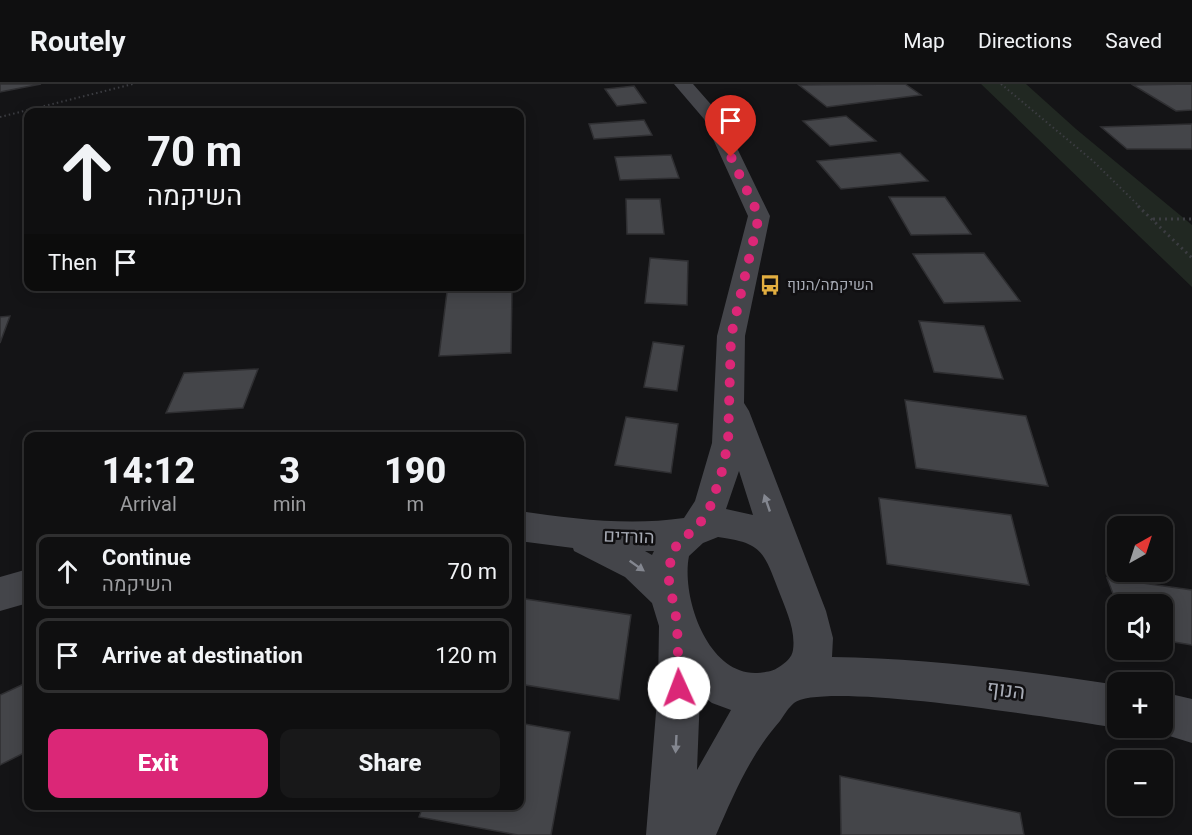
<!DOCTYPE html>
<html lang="en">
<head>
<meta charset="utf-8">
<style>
	body { margin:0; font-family:Roboto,Heebo,sans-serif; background:#181819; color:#f1f3f6; height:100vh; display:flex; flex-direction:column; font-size:22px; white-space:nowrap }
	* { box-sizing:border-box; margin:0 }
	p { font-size:20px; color:#9b9c9f }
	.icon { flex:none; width:33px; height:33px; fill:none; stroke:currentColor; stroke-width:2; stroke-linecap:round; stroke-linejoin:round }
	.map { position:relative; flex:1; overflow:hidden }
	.details { position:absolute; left:24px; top:348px; width:500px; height:378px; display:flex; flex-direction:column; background:#0f0f10; border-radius:12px; box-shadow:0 3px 15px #0003,0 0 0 2px #2f2f30 }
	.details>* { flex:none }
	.banner { position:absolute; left:24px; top:24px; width:500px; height:183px; border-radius:12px; box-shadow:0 3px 15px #0003,0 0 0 2px #2f2f30; background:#0f0f10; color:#f1f3f6; overflow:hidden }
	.needle { width:39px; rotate:39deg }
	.tools { position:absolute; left:1107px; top:432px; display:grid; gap:12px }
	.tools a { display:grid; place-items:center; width:66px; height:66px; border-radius:12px; background:#0f0f10; box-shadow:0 3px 15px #0003,0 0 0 2px #2f2f30; font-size:30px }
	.pin { position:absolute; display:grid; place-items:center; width:51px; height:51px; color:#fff; margin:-62px -26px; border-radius:50% 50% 50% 0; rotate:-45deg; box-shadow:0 0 6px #0007 }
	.pin .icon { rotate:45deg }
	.me { position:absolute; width:66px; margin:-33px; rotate:358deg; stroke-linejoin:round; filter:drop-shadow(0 0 4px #0008) }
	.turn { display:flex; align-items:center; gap:21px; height:126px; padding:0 24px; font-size:27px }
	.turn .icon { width:78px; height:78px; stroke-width:2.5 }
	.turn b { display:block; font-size:42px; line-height:51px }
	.then { display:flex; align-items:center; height:57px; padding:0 24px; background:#0003; gap:12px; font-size:22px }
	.eta { display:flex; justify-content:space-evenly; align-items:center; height:102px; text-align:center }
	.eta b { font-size:36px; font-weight:800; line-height:42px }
	.primary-button { display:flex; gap:12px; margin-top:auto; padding:12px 24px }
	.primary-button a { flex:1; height:69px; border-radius:12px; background:#db2777; color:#fff; font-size:24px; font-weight:800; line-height:69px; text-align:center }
	.primary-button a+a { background:#181819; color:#f1f3f6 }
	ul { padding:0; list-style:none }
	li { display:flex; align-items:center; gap:18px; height:75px; margin:0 12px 9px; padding:0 12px; border:3px solid #2f2f30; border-radius:12px }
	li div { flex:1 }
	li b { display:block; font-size:22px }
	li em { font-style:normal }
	header { display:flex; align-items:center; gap:36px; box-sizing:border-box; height:84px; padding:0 30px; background:#0f0f10; border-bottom:2px solid #2f2f30 }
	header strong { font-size:28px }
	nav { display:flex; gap:33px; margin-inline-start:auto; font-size:21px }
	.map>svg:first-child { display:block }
	.green { fill:#212822 }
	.building { fill:#444549; stroke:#2f2f32; stroke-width:1.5 }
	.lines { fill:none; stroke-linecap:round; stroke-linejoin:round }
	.path-far1 { stroke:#3c3d42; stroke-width:2; stroke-dasharray:1.5 3; stroke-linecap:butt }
	.path { stroke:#3c3d42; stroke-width:3; stroke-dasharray:2 4; stroke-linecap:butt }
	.secondary { fill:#44454a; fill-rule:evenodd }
	.oneway { fill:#848790 }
	.route { stroke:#db2777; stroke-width:10; stroke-dasharray:0 18 }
	.labels { text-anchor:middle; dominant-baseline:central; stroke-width:5; stroke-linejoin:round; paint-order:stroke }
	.far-poi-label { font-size:15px; fill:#a7abb5; stroke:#100f11; text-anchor:start }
	.street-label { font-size:18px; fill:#a7abb5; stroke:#100f11 }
	.near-street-label { font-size:21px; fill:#a7abb5; stroke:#100f11 }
</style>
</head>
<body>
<header>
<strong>Routely</strong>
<nav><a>Map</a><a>Directions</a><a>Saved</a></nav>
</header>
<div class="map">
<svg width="1192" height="751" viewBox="0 0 1192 751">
	<rect width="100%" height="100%" fill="#141416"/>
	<path class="green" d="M981,0h45l50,45 116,96v62z"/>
	<g class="building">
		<path d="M0,0h41l-41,8z"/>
		<path d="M905,0l16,11 -94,12 -28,-22z"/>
		<path d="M1192,0v26l-16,1 -43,-26z"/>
		<path d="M634,2l12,17 -29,3 -12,-17z"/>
		<path d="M846,32l30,25 -46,5 -27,-25z"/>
		<path d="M644,36l8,15 -58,4 -5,-15z"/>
		<path d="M1192,40v25h-65l-26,-22z"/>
		<path d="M900,69l28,28 -87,8 -24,-28z"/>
		<path d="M671,71l8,23 -59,2 -5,-23z"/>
		<path d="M889,113h56l26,37 -60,1z"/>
		<path d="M626,115h34l4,35h-37z"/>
		<path d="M984,169l36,48 -76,2 -31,-49z"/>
		<path d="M650,174l38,3 -1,44 -42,-2z"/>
		<path d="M512,206l-1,63 -72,3 8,-64z"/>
		<path d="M10,232l-10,27v-26z"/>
		<path d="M919,237l65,5 19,53 -69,-7z"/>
		<path d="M653,258l31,4 -7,45 -33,-4z"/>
		<path d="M258,285l-15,39 -77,5 18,-40z"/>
		<path d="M905,316l121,16 22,70 -132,-18z"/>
		<path d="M626,333l52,7 -7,49 -56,-8z"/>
		<path d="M879,414l132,17 18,70 -142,-21z"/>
		<path d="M28,438v33l-3,1v-32z"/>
		<path d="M1107,494l85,12v55l-30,-5v-36h-44v3z"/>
		<path d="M519,514l112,17 -12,85 -100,-16z"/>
		<path d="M28,598v69l-28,14v-70z"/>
		<path d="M519,639l51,9 -19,103h-33l-99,-18 4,-11h96z"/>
		<path d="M840,692l180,37 4,22h-183z"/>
	</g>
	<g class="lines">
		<g class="path-far1">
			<path d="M1001,0l92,77 47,46"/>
			<path d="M0,33l133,-33"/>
		</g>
		<g class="path">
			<path d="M1138,122l54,52"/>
			<path d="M1153,135h39"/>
		</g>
		<g class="secondary">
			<path d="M674,0h19l29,33 48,99 -25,120 -1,67 5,8 77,200 7,27 -1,19c96,1 191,14 286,28v43h2h-2c-48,-7 -294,-48 -324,-25 -5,4 -10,12 -14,18 -30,34 -46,73 -64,114h-70l12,-147 1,-62 -7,-23 -27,-26 -51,-26 -1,-3 -54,-7v-30c55,8 110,15 165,7l11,-17 17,-58 5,-107 31,-120 -44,-97zM739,387l14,44 -27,-6zM718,453c43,6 45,13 60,52 7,19 18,40 15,61 -1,8 -8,13 -14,17 -7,5 -14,5 -22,6 -50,2 -76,-77 -68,-117l14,-13zM645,467h9l-2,4zM700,610l12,9 19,7 -34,60z"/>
			<path d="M28,485v34l-28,8v-34z"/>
			<path d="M1162,608l30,7v44l-45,-14 -1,-1h16z"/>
		</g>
	</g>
	<defs><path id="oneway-solid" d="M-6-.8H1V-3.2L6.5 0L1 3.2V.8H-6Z" transform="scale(1.5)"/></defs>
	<g class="oneway">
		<use href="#oneway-solid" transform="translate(767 419) rotate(-109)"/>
		<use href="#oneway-solid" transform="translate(637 482) rotate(35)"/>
		<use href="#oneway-solid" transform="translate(676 660) rotate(93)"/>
	</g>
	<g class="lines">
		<path class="route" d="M679,604l-2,-66 -8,-41 2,-28 11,-14 15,-11 14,-23 11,-34 6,-28 3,-107 28,-120 -28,-59"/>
	</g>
	<defs>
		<g id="bus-bare" transform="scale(1.62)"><path d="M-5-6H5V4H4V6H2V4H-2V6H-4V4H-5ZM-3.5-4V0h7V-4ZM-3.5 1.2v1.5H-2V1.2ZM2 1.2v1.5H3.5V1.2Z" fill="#e2ae40" stroke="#100f11" stroke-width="2.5" paint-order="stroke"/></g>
	</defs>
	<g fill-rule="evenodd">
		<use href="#bus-bare" x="770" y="201"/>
	</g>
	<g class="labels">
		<g class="far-poi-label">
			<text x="787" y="201">השיקמה/הנוף</text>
		</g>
		<g class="street-label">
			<text transform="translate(629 452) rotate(2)">הורדים</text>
		</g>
		<g class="near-street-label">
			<text transform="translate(1006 606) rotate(7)">הנוף</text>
		</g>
	</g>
</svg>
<div class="tools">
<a><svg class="needle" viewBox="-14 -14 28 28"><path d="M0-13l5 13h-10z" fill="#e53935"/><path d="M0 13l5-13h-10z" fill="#9b9c9f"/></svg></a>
<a><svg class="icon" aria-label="sound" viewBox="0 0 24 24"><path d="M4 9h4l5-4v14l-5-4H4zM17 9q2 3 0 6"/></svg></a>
<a>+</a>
<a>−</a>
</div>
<div class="pin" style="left:731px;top:73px;background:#d93025"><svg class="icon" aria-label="arrive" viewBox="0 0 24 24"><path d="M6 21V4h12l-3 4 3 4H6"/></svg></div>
<svg class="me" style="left:679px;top:604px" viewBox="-20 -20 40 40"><circle r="19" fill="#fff"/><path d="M0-13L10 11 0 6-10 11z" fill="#db2777"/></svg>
<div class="banner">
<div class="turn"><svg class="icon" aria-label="ahead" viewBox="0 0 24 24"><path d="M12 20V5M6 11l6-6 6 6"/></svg><div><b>70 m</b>השיקמה</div></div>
<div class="then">Then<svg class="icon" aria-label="arrive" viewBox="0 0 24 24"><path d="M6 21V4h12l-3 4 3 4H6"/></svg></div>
</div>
<section class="details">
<div class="eta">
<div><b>14:12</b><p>Arrival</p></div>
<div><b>3</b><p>min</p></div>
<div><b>190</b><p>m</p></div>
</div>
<ul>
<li><svg class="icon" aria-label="ahead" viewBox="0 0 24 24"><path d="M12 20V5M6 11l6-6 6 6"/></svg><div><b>Continue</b><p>השיקמה</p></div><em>70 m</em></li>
<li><svg class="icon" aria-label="arrive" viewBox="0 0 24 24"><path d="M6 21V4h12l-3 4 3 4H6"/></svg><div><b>Arrive at destination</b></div><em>120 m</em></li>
</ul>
<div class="primary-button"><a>Exit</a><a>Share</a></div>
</section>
</div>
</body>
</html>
